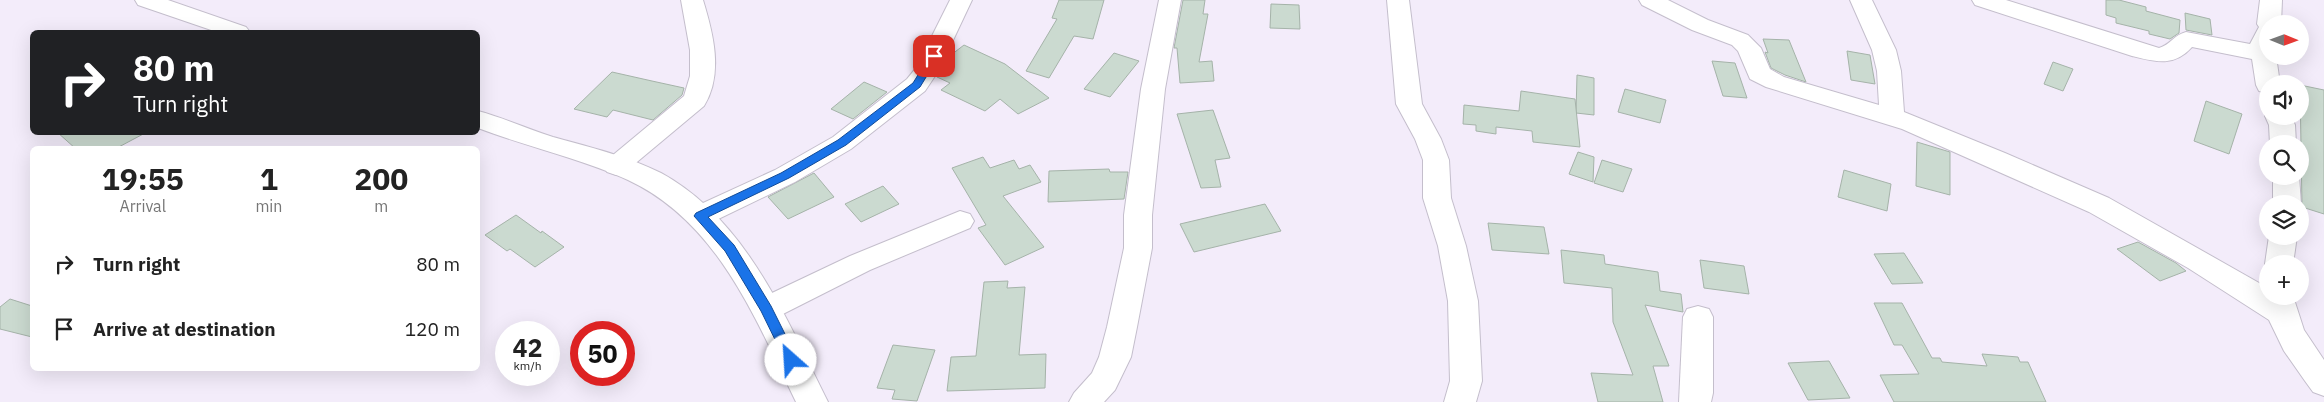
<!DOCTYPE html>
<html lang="en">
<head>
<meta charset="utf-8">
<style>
	body { margin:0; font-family:"IBM Plex Sans",sans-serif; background:#f2f2f2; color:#222; height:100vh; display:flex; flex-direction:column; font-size:19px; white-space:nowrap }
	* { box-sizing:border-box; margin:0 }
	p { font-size:16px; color:#767676 }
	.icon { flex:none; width:28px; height:28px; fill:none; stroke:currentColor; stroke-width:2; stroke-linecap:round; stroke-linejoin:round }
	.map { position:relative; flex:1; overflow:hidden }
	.sheet { position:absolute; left:30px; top:146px; width:450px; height:225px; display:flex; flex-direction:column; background:#fff; border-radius:8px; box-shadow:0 5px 20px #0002 }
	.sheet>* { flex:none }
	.hud { position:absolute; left:30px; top:30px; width:450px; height:105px; border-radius:8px; box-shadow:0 5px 20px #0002; background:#202124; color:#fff; overflow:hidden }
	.needle { width:32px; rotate:91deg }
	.fabs { position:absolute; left:2259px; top:15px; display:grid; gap:10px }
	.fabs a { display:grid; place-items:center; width:50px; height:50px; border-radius:50%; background:#fff; box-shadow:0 5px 20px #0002; font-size:25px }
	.speed { position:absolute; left:495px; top:321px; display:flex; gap:10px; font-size:25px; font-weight:700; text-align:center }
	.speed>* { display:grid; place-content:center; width:65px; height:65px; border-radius:50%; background:#fff; box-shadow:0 5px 20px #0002; line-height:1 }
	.speed small { font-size:12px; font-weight:400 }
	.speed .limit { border:8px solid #d22; background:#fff; color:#111 }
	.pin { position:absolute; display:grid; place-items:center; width:42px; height:42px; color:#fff; margin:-21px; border-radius:10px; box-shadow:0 2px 8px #0006 }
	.me { position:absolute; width:55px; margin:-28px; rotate:334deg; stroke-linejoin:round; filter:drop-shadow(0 0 4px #0008) }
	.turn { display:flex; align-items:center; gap:18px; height:105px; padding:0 20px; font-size:22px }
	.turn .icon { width:65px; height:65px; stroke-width:2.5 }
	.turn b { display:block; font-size:35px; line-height:42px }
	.eta { display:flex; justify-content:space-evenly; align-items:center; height:85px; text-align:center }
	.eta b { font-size:30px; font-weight:700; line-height:35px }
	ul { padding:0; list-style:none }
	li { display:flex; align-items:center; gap:15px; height:65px; padding:0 20px }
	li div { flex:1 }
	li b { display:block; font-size:19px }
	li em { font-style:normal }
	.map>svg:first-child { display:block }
	.building { fill:#cbdad0; stroke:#a5b3a9 }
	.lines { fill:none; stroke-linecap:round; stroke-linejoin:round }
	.minor-casing { stroke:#c4becc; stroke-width:2 }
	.major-casing { stroke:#c4becc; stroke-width:2 }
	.minor { fill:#fff; fill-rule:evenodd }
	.major { fill:#fff; fill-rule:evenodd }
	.route { fill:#1a73e8; stroke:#114b97 }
</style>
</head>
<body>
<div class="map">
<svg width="2324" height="402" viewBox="0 0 2324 402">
	<rect width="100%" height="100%" fill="#f3ecfa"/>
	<g class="building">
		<path d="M1059,0h45l-11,39 -19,-3 -25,42 -23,-7 31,-52 -5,-1z"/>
		<path d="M1183,0h22l-2,14h5l-9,48 13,-1 2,20 -34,2 -3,-35h-3z"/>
		<path d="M2106,0h13l27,7v4l34,9 -1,13 -9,6 -21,-5v-3l-33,-8v-5l-10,-3z"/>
		<path d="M1271,4l28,1 1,24 -30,-1z"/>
		<path d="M2185,13l25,6 2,16 -26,-5z"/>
		<path d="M1763,39l26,1 17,42 -21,-7 -14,-7 -6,-16 3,1z"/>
		<path d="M964,45l41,19 44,34 -31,16 -18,-15 -15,12 -44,-21 9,-7 -13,-6 10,-19z"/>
		<path d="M1847,51l23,4 5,29 -24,-4z"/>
		<path d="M1114,53l25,8 -29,36 -26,-8z"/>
		<path d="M1712,61l23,2 12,35 -24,-2z"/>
		<path d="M2053,62l20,7 -10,22 -19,-7z"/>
		<path d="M612,72l40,9 32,7 -2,7 -29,25 -40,-10 -6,7 -33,-8z"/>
		<path d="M1577,75l17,3v37l-18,-2z"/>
		<path d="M864,82l23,10 -34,27 -22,-10z"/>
		<path d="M2300,85l24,5v124l-22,-7z"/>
		<path d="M1625,89l41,11 -6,23 -42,-11z"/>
		<path d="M1521,91l54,8 5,48 -47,-5 -1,-11 -36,-4v7l-20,-3v-6l-13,-1 1,-19 55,6z"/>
		<path d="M2206,101l36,13 -13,40 -35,-13z"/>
		<path d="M1213,110l17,48 -15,2 6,27 -20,1 -24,-74z"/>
		<path d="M57,132h90l-32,17h-39z"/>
		<path d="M1917,142l33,10v43l-34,-9z"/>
		<path d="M1578,152l16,5 -1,25 -24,-8z"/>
		<path d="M983,157l7,11 24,-8 5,9 11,-4 11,17 -38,14 41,51 -39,18 -27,-37 8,-3 -34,-57z"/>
		<path d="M1602,160l30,9 -9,23 -29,-9z"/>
		<path d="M1109,169l1,3h18l-4,27 -76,3 1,-31z"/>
		<path d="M1844,170l47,14 -4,27 -49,-14z"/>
		<path d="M814,173l20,24 -46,22 -20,-22z"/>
		<path d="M883,186l16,18 -38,18 -16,-18z"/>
		<path d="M1265,204l16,27 -87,21 -14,-28z"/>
		<path d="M516,215l25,18 1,-2 22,16 -29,20 -25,-18 -3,2 -22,-16z"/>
		<path d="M1488,223l56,4 5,27 -57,-4z"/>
		<path d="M2138,242l38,21 10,8 -26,10 -43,-32z"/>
		<path d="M1561,250l43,5 1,9 53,8 2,19 21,3 2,18 -38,-7 24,61h-16l10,36h-65l-7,-29 42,2 -20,-53 -1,-34 -48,-5z"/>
		<path d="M1904,253l19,30 -31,1 -18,-30z"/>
		<path d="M1700,260l44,6 5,28 -45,-6z"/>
		<path d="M1008,281l-1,7 18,-1 -6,68 27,-1 -1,34 -98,3 4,-34 25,-1 8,-74z"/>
		<path d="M10,299l22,7v31l-32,-8v-22z"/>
		<path d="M1874,303h28l30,55h8l2,4 45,4 -5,-12 36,3 2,5h8l18,40h-152l-14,-27 39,-1 -17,-29h-8z"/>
		<path d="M893,345l42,5 -18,51 -25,-2 3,-9 -18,-2z"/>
		<path d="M1829,361l21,37 -42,2 -20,-37z"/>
	</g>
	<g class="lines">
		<g class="minor-casing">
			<g id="minor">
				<path d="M681,0h22c10,33 21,74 1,106l-79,66 -9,3 -9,-3 -4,-6 4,-6 77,-64 6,-20v-26z"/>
				<path d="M950,0h22l-33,70 -14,21 -74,58 -56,33 -85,41 -10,3 -10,-3 -4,-7 4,-7 85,-39 58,-33 74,-58 9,-11z"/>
				<path d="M1159,0h22l-16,89 -13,126v33l-15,79 -6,30 -16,33 -11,12h-35l5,-9 18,-20 7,-16 8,-30 17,-79v-33l17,-126z"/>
				<path d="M1387,0h22l13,104 19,35 8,21 2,38 15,48 12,55 4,80 -6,21h-32l6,-21 -2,-80 -10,-55 -15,-48v-38l-8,-21 -19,-35z"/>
				<path d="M1639,0h29l40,20 40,15 13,13 9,21 14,8 95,28 -2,-34 -5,-21 -22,-50h22l24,50 5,21 3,41 101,41 104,45 159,90v8h25l11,34 20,30v36l-11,-4 -8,-11 -21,-30 -15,-31 -81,-52 -99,-56 -187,-83 -136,-42 -16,-8 -12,-28 -6,-6 -40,-15 -50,-25z"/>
				<path d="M1972,0h34l153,48c11,-3 15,-13 27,-16l64,12 9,-17 -2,-3 3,-24h22l-1,24h-13v32h8l4,28h-12v9l-9,-2 -3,-6 -4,-26 -60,-12c-18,20 -36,15 -60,9l-157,-51z"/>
				<path d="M2268,112v4h23l4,9 1,19h-26l-1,-19 -4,-9z"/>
				<path d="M2273,176h26l2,28 -1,1 -27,-1z"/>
				<path d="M960,211l10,3 4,7 -4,7 -100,42 -93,47 -11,3 -11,-3 -4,-8 4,-8 95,-45z"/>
				<path d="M2269,236h28l-4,28h-25v5l-3,-5z"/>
				<path d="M1698,306l11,3 4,8v76l-2,9h-32l4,-85 4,-8z"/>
			</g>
		</g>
		<g class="major-casing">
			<g id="major">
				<path d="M135,0h33l78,27 4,5h-33l-79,-27z"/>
				<path d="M478,111c26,7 50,18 75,26 36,10 74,19 108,36 86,47 125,146 167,229h-32c-41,-84 -78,-180 -168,-222 -48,-22 -101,-33 -150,-52z"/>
			</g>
		</g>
		<use href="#minor" class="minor"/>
		<use href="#major" class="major"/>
	</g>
	<path class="route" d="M934,53l5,3 -19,31 -74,58 -57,33 -81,39 26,28 37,61 27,54 -2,4h-9l-26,-53 -36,-60 -31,-35 2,-3 85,-40 57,-33 75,-57 18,-29z"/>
</svg>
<div class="fabs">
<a><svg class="needle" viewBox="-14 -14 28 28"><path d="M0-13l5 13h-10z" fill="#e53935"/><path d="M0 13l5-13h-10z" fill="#767676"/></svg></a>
<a><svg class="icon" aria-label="sound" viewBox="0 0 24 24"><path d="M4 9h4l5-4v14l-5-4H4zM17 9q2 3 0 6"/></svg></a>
<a><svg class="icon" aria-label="search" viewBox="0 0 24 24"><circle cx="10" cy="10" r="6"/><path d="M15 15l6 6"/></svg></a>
<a><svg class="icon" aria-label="layers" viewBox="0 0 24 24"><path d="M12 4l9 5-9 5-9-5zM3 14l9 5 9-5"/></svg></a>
<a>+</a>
</div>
<div class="speed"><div>42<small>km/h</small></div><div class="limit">50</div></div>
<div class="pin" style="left:934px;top:56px;background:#d93025"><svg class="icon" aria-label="arrive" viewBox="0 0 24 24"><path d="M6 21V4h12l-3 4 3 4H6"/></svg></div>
<svg class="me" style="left:791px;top:360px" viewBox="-20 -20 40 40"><circle r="19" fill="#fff"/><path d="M0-13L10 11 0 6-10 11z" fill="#1a73e8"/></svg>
<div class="hud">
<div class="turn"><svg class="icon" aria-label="right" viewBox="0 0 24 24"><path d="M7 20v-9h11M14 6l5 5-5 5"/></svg><div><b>80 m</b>Turn right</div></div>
</div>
<section class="sheet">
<div class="eta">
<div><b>19:55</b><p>Arrival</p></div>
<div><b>1</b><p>min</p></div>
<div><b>200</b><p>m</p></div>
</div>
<ul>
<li><svg class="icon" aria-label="right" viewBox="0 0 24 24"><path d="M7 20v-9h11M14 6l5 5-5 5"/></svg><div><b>Turn right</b></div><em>80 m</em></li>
<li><svg class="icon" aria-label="arrive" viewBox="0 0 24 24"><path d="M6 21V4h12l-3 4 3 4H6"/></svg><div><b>Arrive at destination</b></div><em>120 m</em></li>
</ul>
</section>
</div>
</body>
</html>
